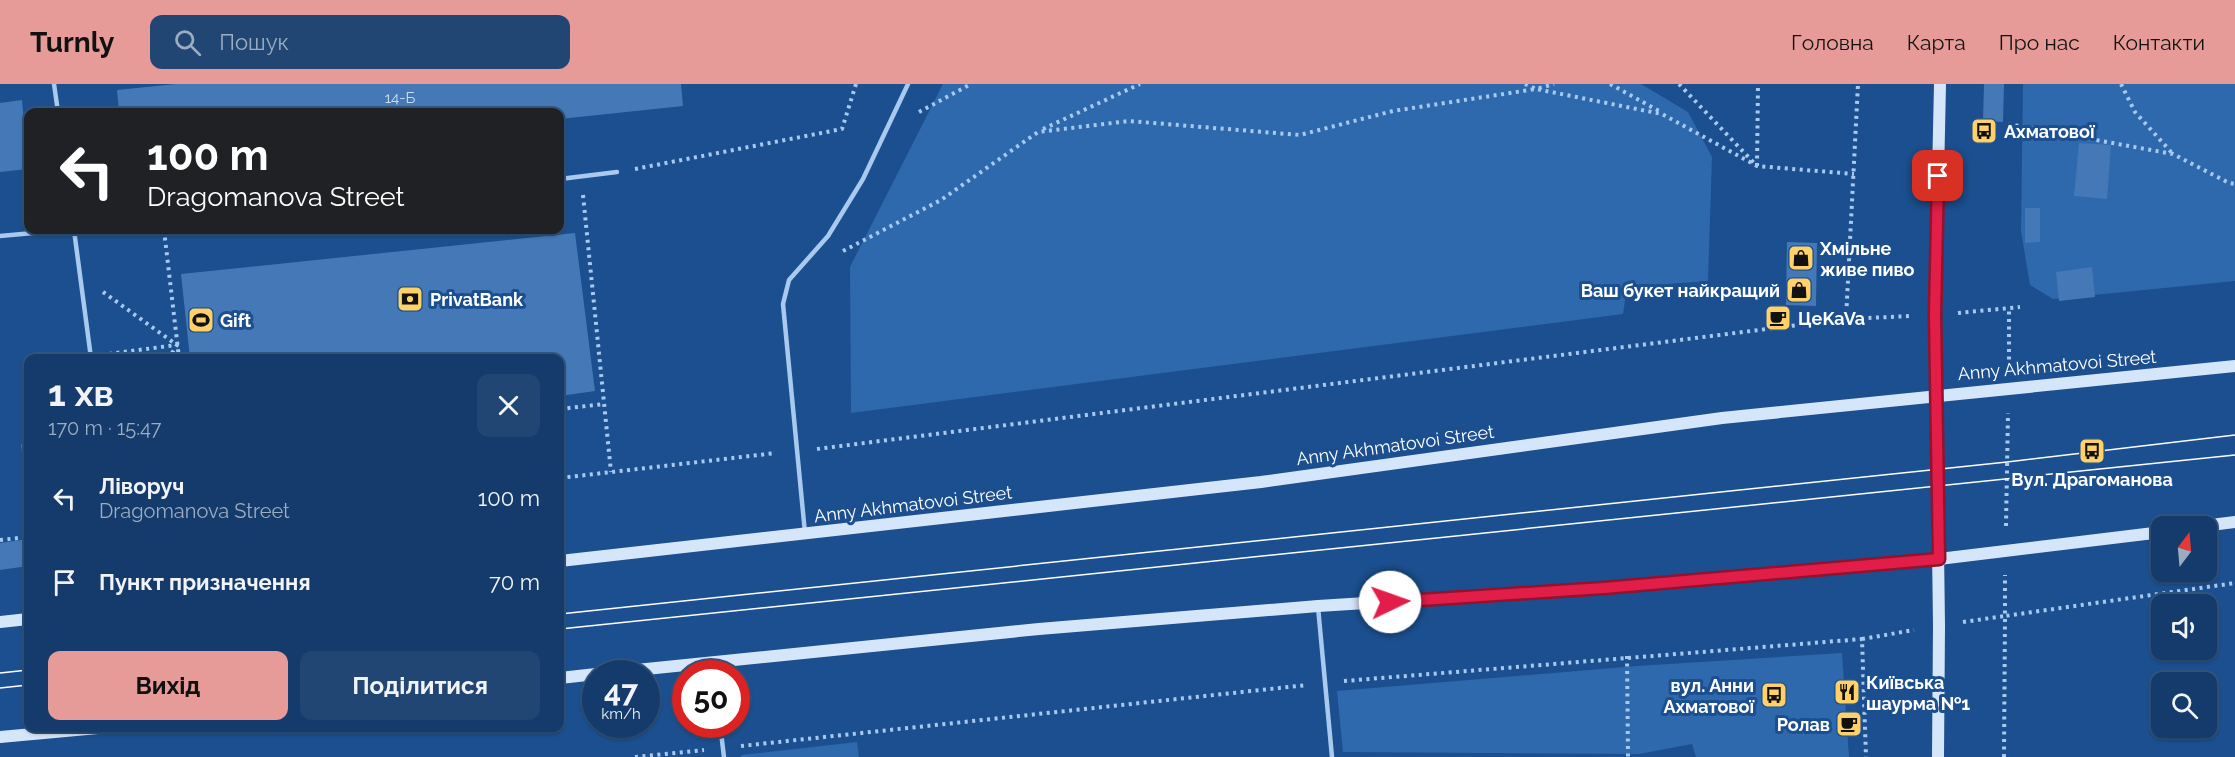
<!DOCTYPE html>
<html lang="uk">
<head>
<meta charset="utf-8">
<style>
	body { margin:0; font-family:Raleway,sans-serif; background:#214673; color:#f1f3f6; height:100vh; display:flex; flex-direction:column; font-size:22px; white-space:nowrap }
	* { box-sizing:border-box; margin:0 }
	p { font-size:20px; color:#9dadc1 }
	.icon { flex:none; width:33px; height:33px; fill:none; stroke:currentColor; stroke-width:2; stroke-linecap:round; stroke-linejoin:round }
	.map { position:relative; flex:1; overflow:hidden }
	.panel { position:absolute; left:24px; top:270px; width:540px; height:378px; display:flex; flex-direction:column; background:#143b6b; border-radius:12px; box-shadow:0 2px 4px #0004,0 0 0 2px #33557e }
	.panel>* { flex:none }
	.banner { position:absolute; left:24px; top:24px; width:540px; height:126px; border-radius:12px; box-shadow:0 2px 4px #0004,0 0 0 2px #33557e; background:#202124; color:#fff; overflow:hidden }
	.needle { width:39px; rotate:16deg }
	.tools { position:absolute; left:2151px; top:432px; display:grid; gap:12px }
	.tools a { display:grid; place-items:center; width:66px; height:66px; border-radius:12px; background:#143b6b; box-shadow:0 2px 4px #0004,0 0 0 2px #33557e; font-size:30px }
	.speed { position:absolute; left:582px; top:576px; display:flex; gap:12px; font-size:30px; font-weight:700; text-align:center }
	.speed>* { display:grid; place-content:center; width:78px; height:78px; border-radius:50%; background:#143b6b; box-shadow:0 2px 4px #0004,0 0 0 2px #33557e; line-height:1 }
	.speed small { font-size:15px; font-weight:400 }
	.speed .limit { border:9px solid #d22; background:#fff; color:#111 }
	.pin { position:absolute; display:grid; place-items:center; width:51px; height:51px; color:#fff; margin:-26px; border-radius:12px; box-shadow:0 3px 9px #0006 }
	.me { position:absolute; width:66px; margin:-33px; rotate:87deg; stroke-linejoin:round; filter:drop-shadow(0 0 4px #0008) }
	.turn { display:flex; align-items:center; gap:21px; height:126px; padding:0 24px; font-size:27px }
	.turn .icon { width:78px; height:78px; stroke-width:2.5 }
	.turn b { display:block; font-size:42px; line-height:51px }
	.round { display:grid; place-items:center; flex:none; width:63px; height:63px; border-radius:12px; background:#214673 }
	.head { display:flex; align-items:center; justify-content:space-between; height:102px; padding:0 24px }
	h1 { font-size:36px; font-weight:700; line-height:45px }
	.primary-button { display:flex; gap:12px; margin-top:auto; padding:12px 24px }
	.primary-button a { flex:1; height:69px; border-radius:12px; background:#e69b98; color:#111; font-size:24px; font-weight:700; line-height:69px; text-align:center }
	.primary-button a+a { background:#214673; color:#f1f3f6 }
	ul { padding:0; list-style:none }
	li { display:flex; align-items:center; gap:18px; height:84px; padding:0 24px }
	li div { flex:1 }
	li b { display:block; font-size:22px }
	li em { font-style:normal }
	header { display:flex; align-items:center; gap:36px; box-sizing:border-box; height:84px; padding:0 30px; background:#e69b98; color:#111 }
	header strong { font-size:28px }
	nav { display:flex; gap:33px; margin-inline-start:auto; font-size:21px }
	.search { width:420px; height:54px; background:#214673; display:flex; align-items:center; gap:15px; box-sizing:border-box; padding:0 21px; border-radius:12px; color:#9dadc1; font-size:22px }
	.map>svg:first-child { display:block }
	.green { fill:#2e69ad }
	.building { fill:#4478b7 }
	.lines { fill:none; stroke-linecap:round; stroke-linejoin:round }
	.path { stroke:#a9c9ee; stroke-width:4; stroke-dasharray:3 4.5; stroke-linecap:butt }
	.lane { stroke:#a9c9ee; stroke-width:4.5 }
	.secondary { stroke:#d6e6fa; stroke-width:12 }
	.tram { stroke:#fff; stroke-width:1.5 }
	.route-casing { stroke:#92132f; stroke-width:15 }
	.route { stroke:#e11d48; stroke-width:10 }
	.labels { text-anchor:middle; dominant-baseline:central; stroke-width:6; stroke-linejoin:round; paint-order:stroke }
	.number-label { font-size:15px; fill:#d0dded }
	.poi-label { font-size:18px; font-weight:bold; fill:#fff; stroke:#1b4f8f; text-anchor:start }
	.street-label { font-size:18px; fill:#fff; stroke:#1b4f8f }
</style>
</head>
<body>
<header>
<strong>Turnly</strong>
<div class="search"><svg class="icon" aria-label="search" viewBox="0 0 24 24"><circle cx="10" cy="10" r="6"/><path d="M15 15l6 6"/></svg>Пошук</div>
<nav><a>Головна</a><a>Карта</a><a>Про нас</a><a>Контакти</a></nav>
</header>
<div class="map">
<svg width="2235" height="673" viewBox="0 0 2235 673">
	<rect width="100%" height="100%" fill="#1b4f8f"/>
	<g class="green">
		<path d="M943,0h698l47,28 24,45 -4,124 -81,6 -4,27 -772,99 -1,-146z"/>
		<path d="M2023,0h212v197l-182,18 -23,-14 -9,-54z"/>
		<path d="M1842,569l7,104h-153l-4,-13 -53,10 -296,-2 -6,-61 300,-25z"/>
		<path d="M857,658l2,15h-118v-2z"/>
	</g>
	<g class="building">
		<path d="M176,0h505l2,22 -123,13v-7h-441l-2,-22z"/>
		<path d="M1984,0h20l-1,38 -20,-1z"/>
		<path d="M22,16l6,69 -28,3v-69z"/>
		<path d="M2079,59l32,2 -4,54 -33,-3z"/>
		<path d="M2025,124h15v34l-15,1z"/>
		<path d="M575,149l20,158 -35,5v-38h-370l-9,-84z"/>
		<path d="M1787,158l30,1 -1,63 -30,-1z"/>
		<path d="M2092,183l3,30 -36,4 -3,-29z"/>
		<path d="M28,359v57h-1l-6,-56z"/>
		<path d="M28,455v27l-28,4v-27z"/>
	</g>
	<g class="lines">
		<g class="path">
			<path d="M1525,0l11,5 18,-5"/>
			<path d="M1610,0l49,27"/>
			<path d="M1679,0l75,79"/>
			<path d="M2121,0l14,28 37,41"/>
			<path d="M919,28l52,-28"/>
			<path d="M2008,40l165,30 56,29 6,1"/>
			<path d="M1043,45l97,-45"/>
			<path d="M1757,82l1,-82"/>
			<path d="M635,85l207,-40 14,-45"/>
			<path d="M583,111l28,277"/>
			<path d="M164,146l15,128"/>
			<path d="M843,167l98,-51 97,-68 91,-11 171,14 93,-24 143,-22 126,25 95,52 97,8"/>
			<path d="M103,208l74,53 -8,13"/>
			<path d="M1958,229l62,-6"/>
			<path d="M1846,235l65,-3"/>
			<path d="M109,270l67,-9"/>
			<path d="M2009,283v-58"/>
			<path d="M560,325l44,-5"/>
			<path d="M817,365l1029,-130 12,-235"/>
			<path d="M560,394l216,-25"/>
			<path d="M2006,442l2,-113"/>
			<path d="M0,456l28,-3"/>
			<path d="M1963,538l42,-6v-41"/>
			<path d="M1862,555l52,-9"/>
			<path d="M1627,572l1,101"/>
			<path d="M1344,597l518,-42 4,118"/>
			<path d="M741,662l566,-61"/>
			<path d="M635,673l69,-7"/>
			<path d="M2004,673l1,-141 230,-33"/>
		</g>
		<g class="lane">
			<path d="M54,0l4,28"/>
			<path d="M560,95l57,-7"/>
			<path d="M74,146l17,128"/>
			<path d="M0,152l66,-6"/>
			<path d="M805,449l-22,-229 6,-24 39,-44 35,-57 45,-95"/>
			<path d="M1318,523l14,150"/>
			<path d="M720,640l4,33"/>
		</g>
		<g class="secondary">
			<path d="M2203,442l32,-4"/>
			<path d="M560,477l701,-79 461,-64 513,-52"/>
			<path d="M0,538l28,-3"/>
			<path d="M597,590l442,-45 279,-23 286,-18 335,-29 223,-27"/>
			<path d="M560,594l36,-4"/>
			<path d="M0,653l98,-9"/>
			<path d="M1938,673l1,-131 -4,-311 5,-231"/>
		</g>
		<g class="tram">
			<path d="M560,530l1447,-152 228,-27"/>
			<path d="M560,545l1675,-174"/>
			<path d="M0,589l28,-3"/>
			<path d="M0,604l28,-3"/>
		</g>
	</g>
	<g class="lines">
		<g class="route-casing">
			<path id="route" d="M1390,518l214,-14 335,-29 -4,-244 3,-139"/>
		</g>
		<use href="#route" class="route"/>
	</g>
	<defs>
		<g id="bus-square" transform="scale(1.35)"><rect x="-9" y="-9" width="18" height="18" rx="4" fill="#ffd166" stroke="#1b4f8f"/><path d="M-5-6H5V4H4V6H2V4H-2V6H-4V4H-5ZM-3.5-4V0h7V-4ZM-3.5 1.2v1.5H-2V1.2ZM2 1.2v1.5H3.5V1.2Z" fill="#111"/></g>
		<g id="shop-square" transform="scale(1.35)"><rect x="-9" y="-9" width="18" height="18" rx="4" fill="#ffd166" stroke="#1b4f8f"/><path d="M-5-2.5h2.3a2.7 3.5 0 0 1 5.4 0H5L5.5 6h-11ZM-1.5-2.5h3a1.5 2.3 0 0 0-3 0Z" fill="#111"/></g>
		<g id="bank-square" transform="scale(1.35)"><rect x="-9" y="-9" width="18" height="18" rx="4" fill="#ffd166" stroke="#1b4f8f"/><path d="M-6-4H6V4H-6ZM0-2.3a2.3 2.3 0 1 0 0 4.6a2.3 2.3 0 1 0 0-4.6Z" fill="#111"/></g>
		<g id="cafe-square" transform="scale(1.35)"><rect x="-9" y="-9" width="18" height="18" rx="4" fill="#ffd166" stroke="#1b4f8f"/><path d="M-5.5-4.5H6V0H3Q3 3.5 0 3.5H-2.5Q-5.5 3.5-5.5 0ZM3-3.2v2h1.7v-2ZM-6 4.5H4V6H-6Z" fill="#111"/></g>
		<g id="stadium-square" transform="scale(1.35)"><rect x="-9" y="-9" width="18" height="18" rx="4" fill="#ffd166" stroke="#1b4f8f"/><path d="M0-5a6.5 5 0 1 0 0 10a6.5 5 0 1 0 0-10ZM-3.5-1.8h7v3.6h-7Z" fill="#111"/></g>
		<g id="restaurant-square" transform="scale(1.35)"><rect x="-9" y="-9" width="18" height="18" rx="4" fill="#ffd166" stroke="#1b4f8f"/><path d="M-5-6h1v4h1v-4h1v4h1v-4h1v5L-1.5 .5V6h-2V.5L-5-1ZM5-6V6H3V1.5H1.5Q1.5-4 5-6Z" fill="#111"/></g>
	</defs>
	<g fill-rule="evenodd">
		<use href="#bus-square" x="1984" y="47"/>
		<use href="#shop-square" x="1801" y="174"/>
		<use href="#shop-square" x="1799" y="206"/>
		<use href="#bank-square" x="410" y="215"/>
		<use href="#cafe-square" x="1778" y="234"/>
		<use href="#stadium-square" x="201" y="236"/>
		<use href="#bus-square" x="2092" y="367"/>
		<use href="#restaurant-square" x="1847" y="608"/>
		<use href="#bus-square" x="1774" y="611"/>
		<use href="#cafe-square" x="1849" y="640"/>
	</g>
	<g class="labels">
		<g class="number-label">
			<text x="400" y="14">14-Б</text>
		</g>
		<g class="poi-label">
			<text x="2004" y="47">Ахматової</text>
			<text x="1820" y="164">Хмільне<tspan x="1820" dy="21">живе пиво</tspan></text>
			<text x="1780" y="206" text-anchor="end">Ваш букет найкращий</text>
			<text x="430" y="215">PrivatBank</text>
			<text x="1798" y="234">ЦеKaVa</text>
			<text x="220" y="236">Gift</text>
			<text x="2092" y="395" text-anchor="middle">Вул. Драгоманова</text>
			<text x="1866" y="598">Київська<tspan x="1866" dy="21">шаурма №1</tspan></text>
			<text x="1754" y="601" text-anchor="end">вул. Анни<tspan x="1754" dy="21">Ахматової</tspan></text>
			<text x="1830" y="640" text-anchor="end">Ролав</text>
		</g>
		<g class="street-label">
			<text transform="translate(2057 281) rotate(-5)">Anny Akhmatovoi Street</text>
			<text transform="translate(1395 361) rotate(-8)">Anny Akhmatovoi Street</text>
			<text transform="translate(913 420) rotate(-7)">Anny Akhmatovoi Street</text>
		</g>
	</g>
</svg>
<div class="tools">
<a><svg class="needle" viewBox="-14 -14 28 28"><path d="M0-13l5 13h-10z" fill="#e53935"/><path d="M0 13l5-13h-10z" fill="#9dadc1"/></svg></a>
<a><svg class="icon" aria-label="sound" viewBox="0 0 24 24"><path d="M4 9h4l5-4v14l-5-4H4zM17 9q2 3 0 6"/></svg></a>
<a><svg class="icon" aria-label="search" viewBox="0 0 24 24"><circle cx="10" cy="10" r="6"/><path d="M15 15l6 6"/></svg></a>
</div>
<div class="speed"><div>47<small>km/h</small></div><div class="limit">50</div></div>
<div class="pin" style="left:1938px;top:92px;background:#d93025"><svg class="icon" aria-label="arrive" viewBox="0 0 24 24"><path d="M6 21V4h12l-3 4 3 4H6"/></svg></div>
<svg class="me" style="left:1390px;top:518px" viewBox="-20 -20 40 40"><circle r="19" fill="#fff"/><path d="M0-13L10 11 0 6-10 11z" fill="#e11d48"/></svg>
<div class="banner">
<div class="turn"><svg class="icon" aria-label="left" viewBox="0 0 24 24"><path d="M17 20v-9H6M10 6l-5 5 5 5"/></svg><div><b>100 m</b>Dragomanova Street</div></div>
</div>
<section class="panel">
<div class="head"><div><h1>1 хв</h1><p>170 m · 15:47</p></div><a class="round"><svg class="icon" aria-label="close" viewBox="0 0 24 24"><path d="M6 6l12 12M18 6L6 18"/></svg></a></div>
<ul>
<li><svg class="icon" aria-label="left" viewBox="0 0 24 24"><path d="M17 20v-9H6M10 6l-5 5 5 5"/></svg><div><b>Ліворуч</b><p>Dragomanova Street</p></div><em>100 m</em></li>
<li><svg class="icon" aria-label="arrive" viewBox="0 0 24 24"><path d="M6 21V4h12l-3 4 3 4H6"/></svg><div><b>Пункт призначення</b></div><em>70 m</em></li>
</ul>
<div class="primary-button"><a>Вихід</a><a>Поділитися</a></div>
</section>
</div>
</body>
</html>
